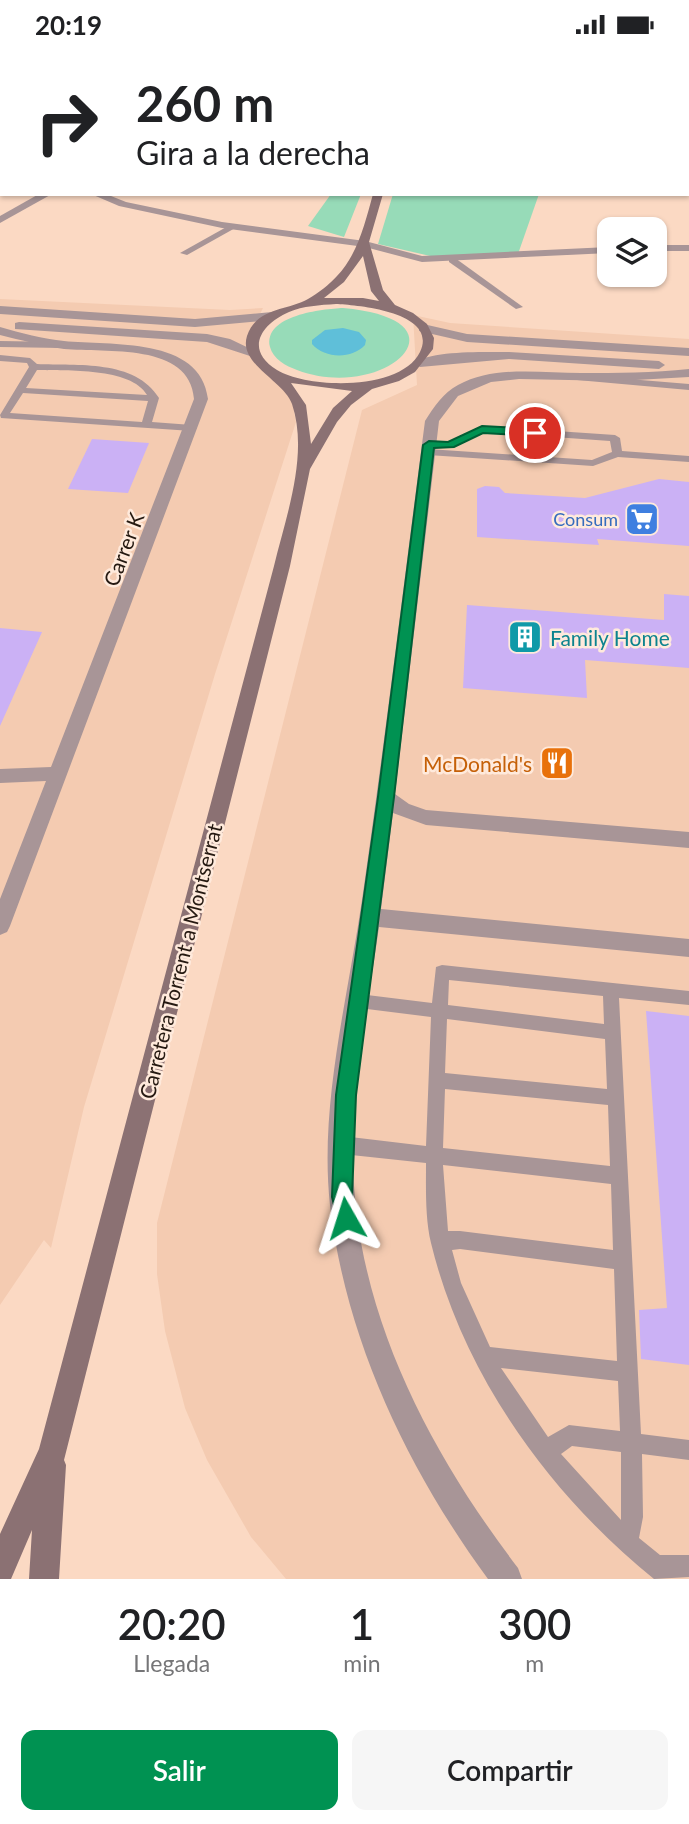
<!DOCTYPE html>
<html lang="es">
<head>
<meta charset="utf-8">
<style>
	body { margin:0; font-family:Lato,sans-serif; background:#f6f6f6; color:#202124; height:100vh; display:flex; flex-direction:column; font-size:26px; white-space:nowrap }
	* { box-sizing:border-box; margin:0 }
	p { font-size:23px; color:#757577 }
	.icon { flex:none; width:38px; height:38px; fill:none; stroke:currentColor; stroke-width:2; stroke-linecap:round; stroke-linejoin:round }
	.map { position:relative; height:1530px; overflow:hidden }
	.details { display:flex; flex-direction:column; background:#fff; flex:1 }
	.details>* { flex:none }
	.hud { position:absolute; left:0px; top:0px; width:690px; height:147px; box-shadow:0 2px 5px #0004; background:#fff; color:#202124; overflow:hidden }
	.fabs { position:absolute; left:597px; top:168px; display:grid; gap:14px }
	.fabs a { display:grid; place-items:center; width:70px; height:70px; border-radius:14px; background:#fff; box-shadow:0 2px 5px #0004; font-size:35px }
	.pin { position:absolute; display:grid; place-items:center; width:60px; height:60px; color:#fff; margin:-30px; border:4px solid #fff; border-radius:50%; box-shadow:0 2px 7px #0007 }
	.me { position:absolute; width:77px; margin:-38px; rotate:354deg; stroke-linejoin:round; filter:drop-shadow(0 0 5px #0008) }
	.turn { display:flex; align-items:center; gap:24px; height:147px; padding:0 21px; font-size:32px }
	.turn .icon { width:91px; height:91px; stroke-width:2.5 }
	.turn b { display:block; font-size:49px; line-height:60px }
	.eta { display:flex; justify-content:space-evenly; align-items:center; height:119px; text-align:center }
	.eta b { font-size:42px; font-weight:600; line-height:49px }
	.primary-button { display:flex; gap:14px; margin-top:auto; padding:14px 21px }
	.primary-button a { flex:1; height:80px; border-radius:14px; background:#009252; color:#fff; font-size:28px; font-weight:600; line-height:80px; text-align:center }
	.primary-button a+a { background:#f6f6f6; color:#202124 }
	.status { display:flex; justify-content:space-between; align-items:center; height:49px; padding:0 35px; background:#fff; direction:ltr }
	.status svg { height:19px; fill:currentColor }
	.map>svg:first-child { display:block }
	.built { fill:#f4cbb1 }
	.green { fill:#97dbb8 }
	.water { fill:#5fbfd9 }
	.building { fill:#cbb1f5 }
	.lines { fill:none; stroke-linecap:round; stroke-linejoin:round }
	.service { fill:#a89597; fill-rule:evenodd }
	.minor { fill:#a89597; fill-rule:evenodd }
	.secondary { fill:#8b7173; fill-rule:evenodd }
	.route { fill:#009252; stroke:#005f35; stroke-width:2 }
	.labels { text-anchor:middle; dominant-baseline:central; stroke-width:5; stroke-linejoin:round; paint-order:stroke }
	.far-shop-label { font-size:18px; fill:#366cbe; stroke:#ffeadc; text-anchor:end }
	.street-label { font-size:21px; fill:#251911; stroke:#ffeadc }
	.culture-label { font-size:21px; fill:#0d838f; stroke:#ffeadc; text-anchor:start }
	.food-label { font-size:21px; fill:#c56008; stroke:#ffeadc; text-anchor:end }
</style>
</head>
<body>
<div class="status"><b>20:19</b><svg viewBox="0 0 49 12"><path d="M0 12V9h3v3zM5 12V6h3v6zM10 12V3h3v9zM15 12V0h3v12zM26 1h20v11H26zM47 4h2v5h-2z"/></svg></div>
<div class="map">
<svg width="689" height="1530" viewBox="0 0 689 1530">
	<rect width="100%" height="100%" fill="#fbd9c3"/>
	<g class="built">
		<path d="M0,250l230,11 33,-2 -14,28 43,65 4,21 -81,252 -131,433 -33,141 -7,-8 -44,65z"/>
		<path d="M413,266l37,8 239,16v1240h-403l-35,-42 -44,-77 -22,-52 -20,-77 -8,-57v-51l205,-813 55,-25z"/>
	</g>
	<g class="green">
		<path d="M331,145h30l-17,43 -36,-11z"/>
		<path d="M393,145h146l-21,60 -79,4 -61,-14z"/>
		<path d="M343,259c132,12 41,95 -46,62 -11,-4 -24,-11 -27,-23 -7,-32 53,-38 73,-39z"/>
	</g>
	<path class="water" d="M343,279l16,4 7,8 -1,5c-13,14 -40,14 -53,-1v-4l13,-10z"/>
	<g class="building">
		<path d="M92,390l57,4 -21,50 -60,-4z"/>
		<path d="M659,430l30,3v64l-92,-7 2,6 -122,-8v-48l8,-3 14,1 6,6 80,5z"/>
		<path d="M664,545l25,2v72l-104,-8 2,38 -124,-10 4,-83 197,15z"/>
		<path d="M0,579l42,4 -42,94z"/>
		<path d="M646,962l43,5v349l-48,-6 -2,-49 28,-2z"/>
	</g>
	<g class="lines">
		<g class="service">
			<path d="M230,176l7,2 -50,28 -7,-2z"/>
			<path d="M449,209h6l68,49 -7,2 -67,-47z"/>
			<path d="M0,292l62,1 4,3 -4,3 -62,-1z"/>
			<path d="M0,306l30,3 7,6c40,2 98,-5 122,34l-7,24 40,3 5,3 -5,3 -191,-13 -1,-3 29,-48 -2,-4 -27,-2zM37,321c29,1 94,-3 110,25l-121,-7zM23,344l125,8 -6,21 -132,-9z"/>
			<path d="M580,326l109,9v6l-112,-10v-4z"/>
			<path d="M482,377l133,9 5,3 2,13 67,5v6l-71,-5 -25,9 -165,-11 -5,-3 5,-3 164,11 20,-8 -2,-11 -126,-9 -34,16h-16l-5,-3 5,-3h14z"/>
			<path d="M442,916l247,26v14l-70,-7 22,436 48,6v20l-47,-6 1,63 -4,21 21,17h29v22l-35,2c-104,-84 -191,-204 -223,-336 -6,-25 -5,-54 -5,-80l-84,-9 -6,-3 -3,-6 3,-6 6,-3 84,10 5,-129 -72,-9 -6,-2 -2,-5 2,-5 6,-2 73,9 4,-36zM449,931l154,16 1,28 -156,-19zM447,970l158,20 2,50 -162,-16zM445,1040l163,16 2,61 -167,-18zM443,1116l168,19 2,66 -153,-19h-12zM460,1200l154,20 3,92 -127,-14 -29,-64 -9,-33zM501,1319l117,13 2,50 -51,-6 -21,12zM572,1397l49,6v68l-60,-66z"/>
		</g>
		<g class="minor">
			<path d="M645,0h8v1l-7,1z"/>
			<path d="M39,145h13l-52,29v-7z"/>
			<path d="M91,145h15l20,8 96,20 143,19 57,15 187,-9v6l-187,9 -57,-15 -143,-19 -103,-22z"/>
			<rect x="654" y="196" width="35" height="6"/>
			<path d="M0,257l195,13 77,-7 6,4 -6,4 -77,7 -195,-13z"/>
			<path d="M19,273l188,12 23,5 29,14 -6,4 -46,-15 -192,-13v-6z"/>
			<path d="M423,275l44,10 222,14v8l-222,-14 -48,-11v-6z"/>
			<path d="M0,278c21,6 43,12 64,14 46,5 137,-5 144,58l-198,527 -3,6 -7,3v-36l46,-118 -46,2v-14l51,-2 143,-368c-4,-57 -88,-46 -130,-50 -21,-3 -43,-9 -64,-14z"/>
			<path d="M509,303l150,9 6,4 -6,4 -150,-10 -89,8 -6,-4c16,-13 73,-11 95,-11z"/>
			<path d="M689,320v8l-71,4 -99,-2 -28,3 -33,14 -19,25 -44,373 14,10 17,6 263,22v16l-263,-23 -33,-12 -12,96 308,30v18l-310,-30c-11,78 -27,157 -26,236 3,150 76,288 165,405l4,11h-34c-80,-109 -142,-238 -158,-374 -11,-99 18,-208 32,-305 23,-160 42,-319 63,-479 9,-14 18,-28 33,-36 37,-20 82,-12 123,-12 36,0 72,0 108,-4z"/>
		</g>
		<g class="secondary">
			<rect x="411" y="0" width="8" height="2"/>
			<path d="M373,145h10l-14,48 14,48 12,15 18,8 14,11 7,14 -1,11 -18,23 -16,9 -27,8 -21,16 -14,17 -27,47 -20,97 -226,894 2,5 -7,114h-30l3,-49 -21,49h-11v-45l39,-85 235,-883c12,-50 35,-111 18,-162 -8,-23 -54,-40 -45,-68 10,-29 40,-25 61,-37 10,-6 21,-14 29,-23 21,-22 28,-53 36,-82zM363,207l8,35 8,10 -16,-3h-39l20,-16zM336,255c21,1 103,8 84,48 -19,39 -111,37 -143,18 -33,-20 -16,-46 12,-58 14,-6 31,-7 47,-8zM291,334l61,8 -19,17 -22,36 -5,-39z"/>
		</g>
	</g>
	<path class="route" d="M482,377l53,3 6,4 -6,3 -52,-3 -29,14 -20,1 -40,349 -38,298 -4,102 4,21 -3,7 -7,3 -7,-3 -7,-28 4,-102 42,-298 45,-352 6,-4 19,1z"/>
	<defs>
		<g id="supermarket-square" transform="scale(1.75)"><rect x="-9" y="-9" width="18" height="18" rx="4" fill="#3f7fe0" stroke="#ffeadc"/><path d="M-6-5.5h2.5l.6 2H6L4.5 2H-2.5L-4.4-4H-6ZM-1.5 3.2a1.3 1.3 0 1 0 .1 0ZM3 3.2a1.3 1.3 0 1 0 .1 0Z" fill="#fff"/></g>
		<g id="building-square" transform="scale(1.75)"><rect x="-9" y="-9" width="18" height="18" rx="4" fill="#0f9aa8" stroke="#ffeadc"/><path d="M-4-6H4V6H1V3H-1V6H-4ZM-2.5-4.3h1.7v1.8h-1.7ZM.8-4.3h1.7v1.8H.8ZM-2.5-1h1.7V.8h-1.7ZM.8-1h1.7V.8H.8Z" fill="#fff"/></g>
		<g id="restaurant-square" transform="scale(1.75)"><rect x="-9" y="-9" width="18" height="18" rx="4" fill="#e8710a" stroke="#ffeadc"/><path d="M-5-6h1v4h1v-4h1v4h1v-4h1v5L-1.5 .5V6h-2V.5L-5-1ZM5-6V6H3V1.5H1.5Q1.5-4 5-6Z" fill="#fff"/></g>
	</defs>
	<g fill-rule="evenodd">
		<use href="#supermarket-square" x="642" y="470"/>
		<use href="#building-square" x="525" y="588"/>
		<use href="#restaurant-square" x="557" y="714"/>
	</g>
	<g class="labels">
		<g class="far-shop-label">
			<text x="618" y="470">Consum</text>
		</g>
		<g class="street-label">
			<text transform="translate(123 500) rotate(-69)">Carrer K</text>
			<text transform="translate(180 912) rotate(-76)">Carretera Torrent a Montserrat</text>
		</g>
		<g class="culture-label">
			<text x="550" y="588">Family Home</text>
		</g>
		<g class="food-label">
			<text x="532" y="714">McDonald's</text>
		</g>
	</g>
</svg>
<div class="fabs">
<a><svg class="icon" aria-label="layers" viewBox="0 0 24 24"><path d="M12 4l9 5-9 5-9-5zM3 14l9 5 9-5"/></svg></a>
</div>
<div class="pin" style="left:535px;top:384px;background:#d93025"><svg class="icon" aria-label="arrive" viewBox="0 0 24 24"><path d="M6 21V4h12l-3 4 3 4H6"/></svg></div>
<svg class="me" style="left:346px;top:1169px" viewBox="-20 -20 40 40"><path d="M0-17L14 15 0 8-14 15z" fill="#009252" stroke="#fff" stroke-width="4"/></svg>
<div class="hud">
<div class="turn"><svg class="icon" aria-label="right" viewBox="0 0 24 24"><path d="M7 20v-9h11M14 6l5 5-5 5"/></svg><div><b>260 m</b>Gira a la derecha</div></div>
</div>
</div>
<section class="details">
<div class="eta">
<div><b>20:20</b><p>Llegada</p></div>
<div><b>1</b><p>min</p></div>
<div><b>300</b><p>m</p></div>
</div>
<div class="primary-button"><a>Salir</a><a>Compartir</a></div>
</section>
</body>
</html>
